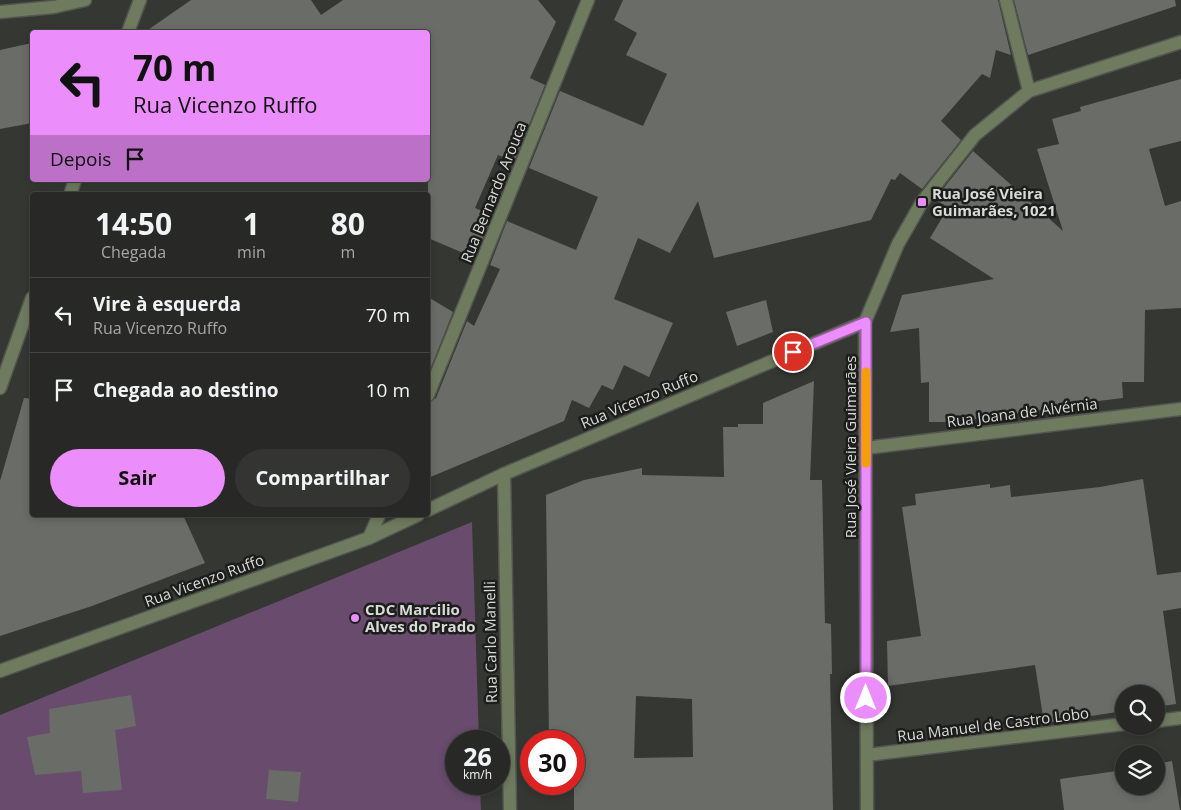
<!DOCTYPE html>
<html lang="pt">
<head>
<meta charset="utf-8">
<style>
	body { margin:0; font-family:"Open Sans",sans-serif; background:#343532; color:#f1f3f6; height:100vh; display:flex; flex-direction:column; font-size:19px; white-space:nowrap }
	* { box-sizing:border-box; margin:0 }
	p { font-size:16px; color:#a5a6a7 }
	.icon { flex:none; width:28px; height:28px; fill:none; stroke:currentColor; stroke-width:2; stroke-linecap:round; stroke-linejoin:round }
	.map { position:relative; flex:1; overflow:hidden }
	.drawer { position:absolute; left:30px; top:192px; width:400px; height:325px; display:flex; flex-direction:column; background:#282926; border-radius:5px; box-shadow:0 2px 8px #0003,0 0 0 1px #444543 }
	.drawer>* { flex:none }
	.top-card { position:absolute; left:30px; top:30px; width:400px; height:152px; border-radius:5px; box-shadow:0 2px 8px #0003,0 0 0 1px #444543; background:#eb8dfb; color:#111; overflow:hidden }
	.tools { position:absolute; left:1115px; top:685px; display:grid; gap:10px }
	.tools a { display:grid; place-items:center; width:50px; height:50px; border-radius:50%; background:#282926; box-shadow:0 2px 8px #0003,0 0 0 1px #444543; font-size:25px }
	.speed { position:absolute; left:445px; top:730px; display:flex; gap:10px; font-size:25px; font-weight:700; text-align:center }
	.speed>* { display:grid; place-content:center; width:65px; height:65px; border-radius:50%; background:#282926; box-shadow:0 2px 8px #0003,0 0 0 1px #444543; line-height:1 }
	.speed small { font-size:12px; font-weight:400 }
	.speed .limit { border:8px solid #d22; background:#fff; color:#111 }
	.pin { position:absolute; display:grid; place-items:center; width:42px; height:42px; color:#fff; margin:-21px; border:2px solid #fff; border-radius:50%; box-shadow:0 1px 5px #0007 }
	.me { position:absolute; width:55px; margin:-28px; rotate:0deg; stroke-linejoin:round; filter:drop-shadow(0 0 4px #0008) }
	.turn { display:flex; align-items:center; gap:18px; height:105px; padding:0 20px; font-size:22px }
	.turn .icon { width:65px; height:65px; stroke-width:2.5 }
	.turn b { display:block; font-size:35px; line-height:42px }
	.then { display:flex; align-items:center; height:48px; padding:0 20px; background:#0003; gap:10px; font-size:19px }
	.eta { display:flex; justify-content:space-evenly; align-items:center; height:85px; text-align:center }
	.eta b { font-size:30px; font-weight:700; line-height:35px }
	.cta { display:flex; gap:10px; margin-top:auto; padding:10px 20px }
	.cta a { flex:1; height:58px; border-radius:30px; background:#eb8dfb; color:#111; font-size:20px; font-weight:700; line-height:58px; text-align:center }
	.cta a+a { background:#343532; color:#f1f3f6 }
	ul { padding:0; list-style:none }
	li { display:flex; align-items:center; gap:15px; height:75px; padding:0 20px; border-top:1px solid #444543 }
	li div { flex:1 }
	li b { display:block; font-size:19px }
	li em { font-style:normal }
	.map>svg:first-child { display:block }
	.green { fill:#684b6d }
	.building { fill:#6a6d67; fill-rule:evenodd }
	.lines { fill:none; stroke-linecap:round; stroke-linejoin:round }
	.minor-casing { stroke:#535550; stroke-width:15 }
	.minor { stroke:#6e7b5f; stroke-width:12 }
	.route-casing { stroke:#995ca3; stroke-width:12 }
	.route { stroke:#eb8dfb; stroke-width:9 }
	.slow { stroke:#f59e0b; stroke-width:9 }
	.poi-dot { fill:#eb8dfb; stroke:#1d1e1c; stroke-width:2 }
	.labels { text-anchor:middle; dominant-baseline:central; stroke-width:5; stroke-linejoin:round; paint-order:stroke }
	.street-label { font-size:15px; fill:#d9dbd8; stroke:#1d1e1c }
	.poi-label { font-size:15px; font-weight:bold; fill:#d9dbd8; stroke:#1d1e1c; text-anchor:start }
</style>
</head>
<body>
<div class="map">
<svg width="1181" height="810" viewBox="0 0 1181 810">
	<rect width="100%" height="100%" fill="#353732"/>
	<path class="green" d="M472,522l7,219h-23v43h24l1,26h-481v-95z"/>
	<g class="building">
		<path d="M191,0h120l10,15 22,-15h195l18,22 -26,56 15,7 -31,77 -16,-7 -23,53 17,7 -17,43 -47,-20v-206h-283z"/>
		<path d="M623,0h375l13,55 -15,-5 -6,28 -8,-4 -41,47 20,19 -39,49 -22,-16 -5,7 -4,-1 -20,41 -157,38 -16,-57 -28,52 -32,-15 -24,61 59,24 -24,54 -25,-12 -11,25 -11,-5 -13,23 -17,-8 -8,21 -136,57v-75l8,-5 31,-77 7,5 26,-57 -10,-4 17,-44 69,29 22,-53 -69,-29 31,-77 83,35 24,-52 -41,-19 11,-22 -23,-13z"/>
		<path d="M1014,0h161l1,6 -148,49z"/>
		<path d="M32,43v80l-32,6v-79z"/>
		<path d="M1181,79v62l-32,8 16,57 16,-5v107l-36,2 -1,72h-22l1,16 -66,8v2l-103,14h-25v-40l-8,1 -2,-55 -29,4 12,-37 92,-16 -64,-41 18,-30 -13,-9 38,-48 90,80 -26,-82 22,-5 -7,-25 29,-8 -1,-4z"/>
		<path d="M428,297l25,15 -25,63z"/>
		<path d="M766,300l7,32 -36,14 -11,-34z"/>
		<path d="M814,381l-4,99h12l3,143 6,1 1,50h-2l3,136h-259v-69h-25l-3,-246 38,-15 58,-12v7l82,2 -1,-50h15v-3h25v-21zM636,696l56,3 1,58 -59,1z"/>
		<path d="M24,398l8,1v116h151l22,48 -113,43 -92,30v-155z"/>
		<path d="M1143,479l14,96 24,-3v36l-18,3 13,93 -20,3v-13h-32v17l-80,12 -9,-58 -147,21 -1,-45 34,-5 -19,-129 14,-2 -1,-11 75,-10v4l20,-3 1,12 89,-10z"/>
		<path d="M131,695l5,31 -21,4 7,60 -39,3 -2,-22 -46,4 -8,-38 23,-4 -1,-24z"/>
		<path d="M1172,761l8,49h-116l-4,-31 64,-9v16h32v-22z"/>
		<path d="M269,770l32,2 -3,30 -32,-3z"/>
	</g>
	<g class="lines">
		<g class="minor-casing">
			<g id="minor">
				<path d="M1006,0l23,91"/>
				<path d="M0,12l54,-5 31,-7"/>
				<path d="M128,32l12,-32"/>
				<path d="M70,195l5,-15"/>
				<path d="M0,388l32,-90"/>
				<path d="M428,395l160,-395"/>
				<path d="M866,448l315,-39"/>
				<path d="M504,474l6,336"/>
				<path d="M428,510l76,-36 361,-152"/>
				<path d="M369,538l10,-23"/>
				<path d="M0,671l369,-133 49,-23"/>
				<path d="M1156,721l25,-3"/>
				<path d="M867,755l257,-31"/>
				<path d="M867,810l-2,-488 33,-78 24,-42 53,-67 54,-44 152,-49"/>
			</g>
		</g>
		<use href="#minor" class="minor"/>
	</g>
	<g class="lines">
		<g class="route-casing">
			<path id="route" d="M793,352l73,-30v376"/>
		</g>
		<use href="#route" class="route"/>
		<path class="slow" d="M866,372v91"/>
	</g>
	<g class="poi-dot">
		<rect x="917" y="197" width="10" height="10" rx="2.5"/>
		<circle cx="355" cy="618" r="5"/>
	</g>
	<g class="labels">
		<g class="street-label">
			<text transform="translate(493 192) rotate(-68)">Rua Bernardo Arouca</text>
			<text transform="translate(639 399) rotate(-23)">Rua Vicenzo Ruffo</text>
			<text transform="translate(1022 412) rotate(-7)">Rua Joana de Alvérnia</text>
			<text transform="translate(850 447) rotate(-90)">Rua José Vieira Guimarães</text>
			<text transform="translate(204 580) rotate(-20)">Rua Vicenzo Ruffo</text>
			<text transform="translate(490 642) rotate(-91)">Rua Carlo Manelli</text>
			<text transform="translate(993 724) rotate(-7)">Rua Manuel de Castro Lobo</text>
		</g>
		<g class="poi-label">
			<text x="932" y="193">Rua José Vieira<tspan x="932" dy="17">Guimarães, 1021</tspan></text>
			<text x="365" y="609">CDC Marcilio<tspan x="365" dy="17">Alves do Prado</tspan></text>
		</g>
	</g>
</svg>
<div class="tools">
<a><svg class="icon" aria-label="search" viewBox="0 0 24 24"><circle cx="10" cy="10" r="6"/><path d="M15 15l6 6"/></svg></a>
<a><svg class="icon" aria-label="layers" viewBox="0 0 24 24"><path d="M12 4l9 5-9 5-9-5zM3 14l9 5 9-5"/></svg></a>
</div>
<div class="speed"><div>26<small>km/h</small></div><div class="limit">30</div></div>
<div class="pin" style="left:793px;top:352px;background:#d93025"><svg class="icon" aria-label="arrive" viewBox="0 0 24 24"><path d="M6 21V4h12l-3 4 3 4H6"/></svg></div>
<svg class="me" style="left:866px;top:698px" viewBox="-20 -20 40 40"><circle r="17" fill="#eb8dfb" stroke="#fff" stroke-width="3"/><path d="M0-11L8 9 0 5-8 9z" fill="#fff"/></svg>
<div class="top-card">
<div class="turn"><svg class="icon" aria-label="left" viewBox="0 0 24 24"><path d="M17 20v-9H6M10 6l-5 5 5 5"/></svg><div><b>70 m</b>Rua Vicenzo Ruffo</div></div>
<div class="then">Depois<svg class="icon" aria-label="arrive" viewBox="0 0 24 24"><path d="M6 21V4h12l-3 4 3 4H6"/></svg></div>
</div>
<section class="drawer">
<div class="eta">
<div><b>14:50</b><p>Chegada</p></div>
<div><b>1</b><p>min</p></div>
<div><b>80</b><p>m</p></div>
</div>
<ul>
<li><svg class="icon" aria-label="left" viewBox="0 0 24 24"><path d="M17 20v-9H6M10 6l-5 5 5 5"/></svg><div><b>Vire à esquerda</b><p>Rua Vicenzo Ruffo</p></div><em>70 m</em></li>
<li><svg class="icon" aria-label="arrive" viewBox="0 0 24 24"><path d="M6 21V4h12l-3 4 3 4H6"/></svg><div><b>Chegada ao destino</b></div><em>10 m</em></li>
</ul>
<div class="cta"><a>Sair</a><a>Compartilhar</a></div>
</section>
</div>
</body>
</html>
